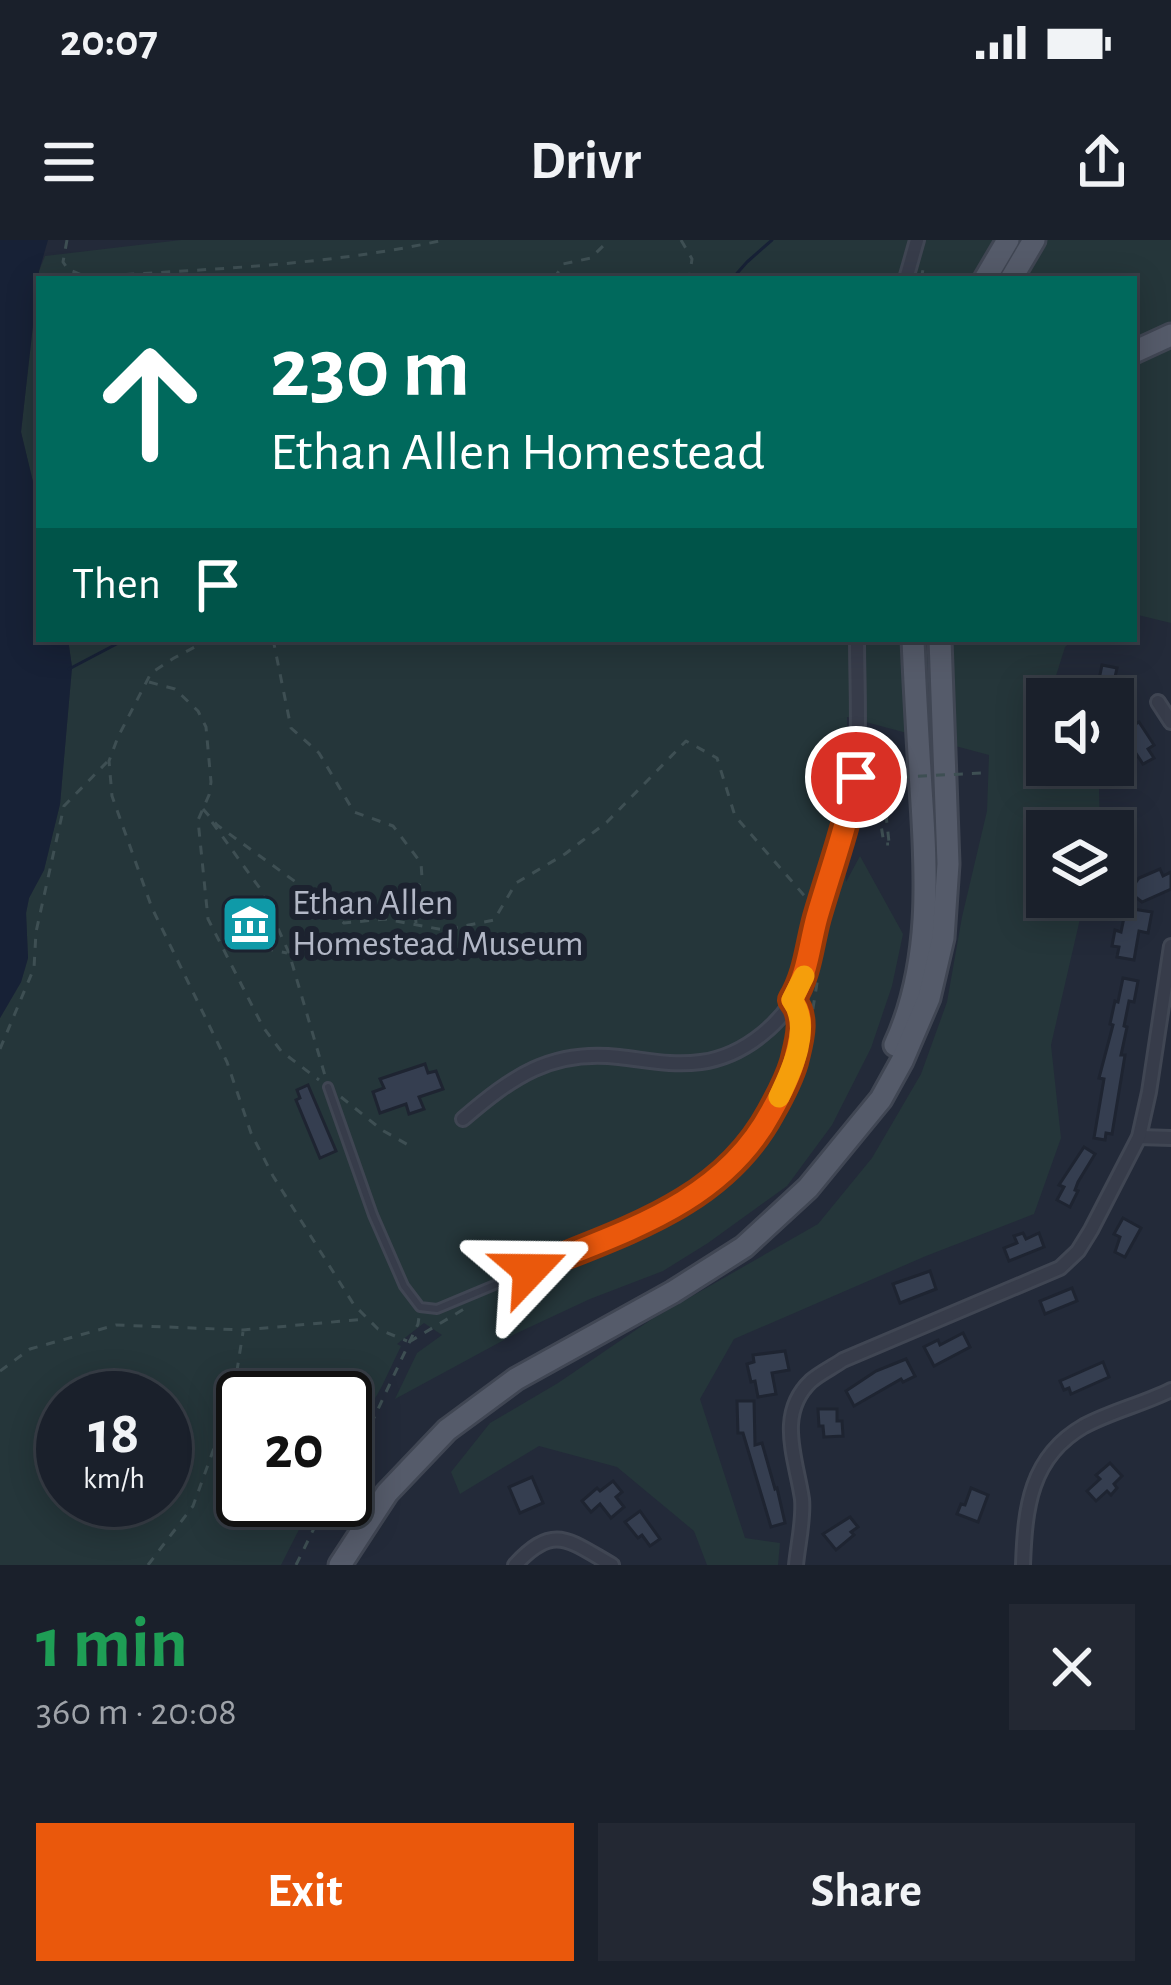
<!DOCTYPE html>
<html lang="en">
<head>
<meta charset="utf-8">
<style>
	body { margin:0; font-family:"Alegreya Sans",sans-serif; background:#232833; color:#f1f3f6; height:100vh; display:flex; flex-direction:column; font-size:45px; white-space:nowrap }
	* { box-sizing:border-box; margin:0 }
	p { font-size:39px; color:#9fa3a9 }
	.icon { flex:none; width:66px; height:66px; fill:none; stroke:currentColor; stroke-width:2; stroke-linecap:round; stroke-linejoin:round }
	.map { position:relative; height:1325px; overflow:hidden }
	.sheet { display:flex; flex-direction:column; background:#1a202b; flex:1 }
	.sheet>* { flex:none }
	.hud { position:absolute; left:36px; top:36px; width:1101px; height:366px; border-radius:0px; box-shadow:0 6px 30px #0003,0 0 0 3px #383e47; background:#00695c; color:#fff; overflow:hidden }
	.fabs { position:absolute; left:1026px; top:438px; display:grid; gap:24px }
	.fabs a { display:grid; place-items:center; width:108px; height:108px; border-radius:0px; background:#1a202b; box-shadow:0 6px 30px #0003,0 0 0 3px #383e47; font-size:60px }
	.speed { position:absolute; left:36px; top:1131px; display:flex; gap:24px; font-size:60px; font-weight:700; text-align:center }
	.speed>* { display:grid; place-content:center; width:156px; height:156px; border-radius:50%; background:#1a202b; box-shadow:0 6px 30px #0003,0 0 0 3px #383e47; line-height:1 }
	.speed small { font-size:30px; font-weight:400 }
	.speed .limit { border:6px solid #111; border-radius:18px; background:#fff; color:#111 }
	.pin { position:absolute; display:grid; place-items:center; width:102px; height:102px; color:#fff; margin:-51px; border:6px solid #fff; border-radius:50%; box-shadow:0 3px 12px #0007 }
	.me { position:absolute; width:132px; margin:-66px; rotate:67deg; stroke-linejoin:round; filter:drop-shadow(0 0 9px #0008) }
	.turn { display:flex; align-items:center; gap:42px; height:252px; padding:0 36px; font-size:54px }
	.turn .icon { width:156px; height:156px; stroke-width:2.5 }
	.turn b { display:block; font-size:84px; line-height:102px }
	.then { display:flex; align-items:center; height:114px; padding:0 36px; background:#0003; gap:24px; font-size:45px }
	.round { display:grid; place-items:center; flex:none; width:126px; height:126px; border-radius:0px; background:#232833 }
	.headline { display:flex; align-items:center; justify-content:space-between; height:204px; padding:0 36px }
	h1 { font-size:72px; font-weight:700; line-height:90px; color:#1e9e55 }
	.primary-button { display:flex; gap:24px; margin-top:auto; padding:24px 36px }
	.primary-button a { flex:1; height:138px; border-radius:0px; background:#ea580c; color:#fff; font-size:48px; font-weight:700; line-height:138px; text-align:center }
	.primary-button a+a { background:#232833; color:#f1f3f6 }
	.status { display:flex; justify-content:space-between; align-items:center; height:84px; padding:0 60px; background:#1a202b; direction:ltr }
	.status svg { height:33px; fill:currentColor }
	header { display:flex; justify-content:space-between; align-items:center; height:156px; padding:0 36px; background:#1a202b; font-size:54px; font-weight:700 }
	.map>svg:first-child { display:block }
	.green { fill:#25363a; fill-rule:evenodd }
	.water { fill:#172136 }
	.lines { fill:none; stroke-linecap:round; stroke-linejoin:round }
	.stream { stroke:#172136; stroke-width:3 }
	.building { fill:#353e50; stroke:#1e2431; stroke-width:3 }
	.service-casing { stroke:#404653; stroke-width:12 }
	.minor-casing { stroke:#404653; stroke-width:18 }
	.primary-casing { stroke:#404653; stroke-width:27 }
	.path { stroke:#3e4f53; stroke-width:3; stroke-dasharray:9 9; stroke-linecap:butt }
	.service { stroke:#373c4a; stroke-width:6 }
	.minor { stroke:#373c4a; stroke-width:12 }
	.primary { stroke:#555b6a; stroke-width:21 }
	.path-bridge { stroke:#3e4f53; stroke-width:3; stroke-dasharray:9 9; stroke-linecap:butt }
	.route-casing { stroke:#983908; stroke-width:30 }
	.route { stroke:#ea580c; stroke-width:21 }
	.slow { stroke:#f59e0b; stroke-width:21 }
	.labels { text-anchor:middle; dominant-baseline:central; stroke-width:12; stroke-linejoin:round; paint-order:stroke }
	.poi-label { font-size:36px; fill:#b2b7c6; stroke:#1c222f; text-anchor:start }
</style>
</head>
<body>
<div class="status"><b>20:07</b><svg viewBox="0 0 49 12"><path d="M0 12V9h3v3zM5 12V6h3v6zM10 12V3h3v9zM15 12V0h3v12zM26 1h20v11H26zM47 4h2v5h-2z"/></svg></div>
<header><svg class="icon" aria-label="menu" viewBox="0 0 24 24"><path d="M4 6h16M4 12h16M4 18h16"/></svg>Drivr<svg class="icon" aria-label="share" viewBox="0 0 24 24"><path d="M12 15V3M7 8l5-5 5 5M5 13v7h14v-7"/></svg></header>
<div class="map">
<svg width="1171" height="1325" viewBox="0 0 1171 1325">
	<rect width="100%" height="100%" fill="#232a39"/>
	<g class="green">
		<path d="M181,0h990v383l-37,-9v-335h-1095v228l-18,-75 18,-161 6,-15z"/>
		<path d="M68,399h1006l-9,8 -15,48 3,4h-6v66h42l10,23 1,43h-53v66h38l-34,148 10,93 -27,76 -108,42 -192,83 -34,60 45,139 35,5 -2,22h-71l-13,-34 -77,-64 -78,-21 -79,48 -9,-22 39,-49 68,-40 94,-64 166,-95 54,-66 49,-84 26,-72 15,-85 25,-106 2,-56 -142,-38v72l-4,15 3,78 14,-26 43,78 -11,52 -21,62 -39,77 -45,61 -79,57 -45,28 -73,28 -75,35 -120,65 22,-46 25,-18 -18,-12 -27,21 4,2 -19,40 -37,66v-54h-102v102h71l-33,65h-281v-547l21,-36 7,-24 -2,-45 3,-15 15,-28 16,-66 12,-137zM63,1158h102v102h-102z"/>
	</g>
	<path class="water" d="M0,0h48l-9,31 -18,161 18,75v132h29l4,28 -12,137 -16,66 -15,28 -3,15 2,45 -7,24 -21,36z"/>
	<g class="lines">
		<g class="stream">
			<path d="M583,39l6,-3 54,3"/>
			<path d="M732,39l15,-17 25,-22"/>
			<path d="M69,429l57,-30"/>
		</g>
	</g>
	<g class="building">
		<path d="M1102,425l15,3 -7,31h-15z"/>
		<path d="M1139,482l15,23 -6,4 6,9 -11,6 -21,-32z"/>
		<path d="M1160,629l3,7 8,-4v17l-29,13 -13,-10 10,-14z"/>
		<path d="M1126,668l26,4 -4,21 -9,-2 -5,29 -17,-3 2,-10 -7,-1 3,-16 6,2z"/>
		<path d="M1123,738l15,3 -4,21 -5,-1 -5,25 3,1 -6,28h4l-13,79 -6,-1 -1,7 -11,-2 10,-59 -5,-1 14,-53 -3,-1 5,-23 3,1z"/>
		<path d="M425,824l3,9 8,-2 7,18 -24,8 5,12 -15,5 -3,-10 -26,9 -7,-21 11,-4 -4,-9z"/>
		<path d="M308,845l28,66 -16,7 -24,-58 4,-2 -3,-8z"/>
		<path d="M1084,907l11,7 -17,28 -3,8 3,1 -8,16 -13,-7 7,-13 -5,-2z"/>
		<path d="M1123,978l18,10 -16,29 -10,-5 5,-15 -6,-3z"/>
		<path d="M1023,993l3,6 13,-6 5,14 -35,14 -5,-13 13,-5 -3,-7z"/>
		<path d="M930,1031l6,18 -36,14 -7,-19z"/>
		<path d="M1072,1048l5,13 -32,13 -5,-13z"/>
		<path d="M963,1093l7,14 -36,19 -10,-19 14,-7 2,5z"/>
		<path d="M785,1111l4,19 -17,3 4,21 -18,3 -3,-16 -4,1 -4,-18 7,-2 -1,-7z"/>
		<path d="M906,1119l9,17 -12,6 -2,-3 -47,27 -8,-15 30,-20z"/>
		<path d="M1103,1122l6,15 -38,17 -2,-6 -5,2 -4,-9z"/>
		<path d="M737,1161h17l1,44 7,-2 13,46 2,-1 8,35 -14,4 -28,-94h-5z"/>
		<path d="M818,1169h19v12h5l1,15 -19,1 -1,-11h-4z"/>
		<path d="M1110,1223l12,13 -8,8 3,4 -6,7 -4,-4 -11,10 -9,-10 13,-12 -4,-4z"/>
		<path d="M532,1237l11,26 -23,10 -11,-26z"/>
		<path d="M613,1241l9,11 -6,5 8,10 -13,11 -11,-14 -9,8 -9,-11 15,-13 3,3z"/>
		<path d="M971,1248l17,7 -10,27 -21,-8 4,-10 4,1z"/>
		<path d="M640,1271l20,28 -10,7 -8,-11 -4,3 -13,-16z"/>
		<path d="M850,1277l8,10 -7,5 3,3 -18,15 -13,-16z"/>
	</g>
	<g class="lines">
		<g class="service-casing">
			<path id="service" d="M328,847l45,128 31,71 16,21 17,2 225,-94c27,-15 55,-33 77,-56 30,-31 76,-115 56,-156"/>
		</g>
		<g class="minor-casing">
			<g id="minor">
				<path d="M906,39l11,-39"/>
				<path d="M1158,462l13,20"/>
				<path d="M463,879c49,-42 88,-70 156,-62 28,3 53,9 82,5 44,-6 86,-41 102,-82 10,-23 10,-48 17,-71 12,-44 32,-86 36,-133 4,-45 1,-92 1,-137"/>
				<path d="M1139,897l32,1"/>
				<path d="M515,1325c39,-42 53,-25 97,0"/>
				<path d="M796,1325c2,-21 8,-46 6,-66 -6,-41 -26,-85 9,-118 9,-8 22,-14 32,-21l217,-92 18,-17 13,-21 48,-93 10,-45 22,-146"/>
				<path d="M1023,1325c2,-57 7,-108 61,-139 28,-15 59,-22 87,-36"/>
			</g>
		</g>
		<g class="primary-casing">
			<g id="primary">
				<path d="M985,39l23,-39"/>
				<path d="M1011,39l23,-39"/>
				<path d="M1134,112l37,-17"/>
				<path d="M895,805c37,-80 32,-171 26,-257 -3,-50 -6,-99 -8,-149"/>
				<path d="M340,1325l47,-72 60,-63 69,-51 157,-87 71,-45 64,-59 73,-89 21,-38 27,-63 14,-60 5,-74 -8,-225"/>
			</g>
		</g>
		<g class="path">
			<path d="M67,0l-4,22 5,7 18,8c120,-8 240,-11 358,-37"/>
			<path d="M681,0l11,19 -3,20"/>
			<path d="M554,39l9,-15 28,-6 18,-18"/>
			<path d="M921,39l3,-14"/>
			<path d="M210,399l-36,19 -23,15 -33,64 -9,24 3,35 40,112 75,154 24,71 22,43 81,129 24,24 29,12"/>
			<path d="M273,399l18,89 28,25 35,59 39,14 28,37 1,15 -8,19 2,26"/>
			<path d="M290,399l16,3 12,-3"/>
			<path d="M149,442l26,7 23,22 8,16 5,55 -2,13 -11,25 10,99 55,108 18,24 38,29"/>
			<path d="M882,538l7,64"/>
			<path d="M869,540h5l10,64h5"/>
			<path d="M203,569l14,16 87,63 40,35 41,-4 59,11 50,-10 22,-37 49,-29 42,-32 79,-81 31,17 18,58 74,85"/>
			<path d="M212,582l49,68 28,63 37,126"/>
			<path d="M241,686l-11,8 3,8 54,11"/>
			<path d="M810,787l8,-50"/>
			<path d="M0,809l34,-81 2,-36 28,-126 43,-44"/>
			<path d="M341,857l41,33 28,16"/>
			<path d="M409,1102l55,-33"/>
			<path d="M0,1131l30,-22 86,-24 127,5 123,-11"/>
			<path d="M345,1232l18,-31 55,-117 1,-7"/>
			<path d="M148,1325l45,-59 40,-110 10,-64"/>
			<path d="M296,1325l32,-65"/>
		</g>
		<use href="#service" class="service"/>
		<use href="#minor" class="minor"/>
		<use href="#primary" class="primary"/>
		<path class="path-bridge" d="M882,538l100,-5"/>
	</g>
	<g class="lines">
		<g class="route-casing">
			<path id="route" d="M530,1030c91,-38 191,-65 241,-158 9,-16 18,-33 23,-50 5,-21 13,-45 -2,-62 16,-27 17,-54 25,-83 14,-48 30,-91 39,-140"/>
		</g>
		<use href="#route" class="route"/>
		<path class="slow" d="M779,857c13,-27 33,-70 13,-97l12,-24"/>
	</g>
	<defs>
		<g id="museum-square" transform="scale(3)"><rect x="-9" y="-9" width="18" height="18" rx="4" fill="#0f9aa8" stroke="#1c222f"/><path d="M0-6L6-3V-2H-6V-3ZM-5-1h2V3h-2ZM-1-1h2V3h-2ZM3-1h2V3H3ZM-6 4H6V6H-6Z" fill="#fff"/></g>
	</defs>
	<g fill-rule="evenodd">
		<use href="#museum-square" x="250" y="684"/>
	</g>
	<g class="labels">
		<g class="poi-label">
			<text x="292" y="663">Ethan Allen<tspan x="292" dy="41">Homestead Museum</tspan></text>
		</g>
	</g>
</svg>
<div class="fabs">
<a><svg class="icon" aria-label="sound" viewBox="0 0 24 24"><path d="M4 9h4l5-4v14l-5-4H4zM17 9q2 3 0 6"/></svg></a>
<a><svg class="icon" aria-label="layers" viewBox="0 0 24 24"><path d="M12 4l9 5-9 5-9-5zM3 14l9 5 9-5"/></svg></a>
</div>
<div class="speed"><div>18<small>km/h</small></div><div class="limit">20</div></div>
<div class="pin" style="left:856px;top:537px;background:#d93025"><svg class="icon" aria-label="arrive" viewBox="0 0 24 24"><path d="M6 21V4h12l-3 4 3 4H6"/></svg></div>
<svg class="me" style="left:530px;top:1030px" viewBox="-20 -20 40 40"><path d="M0-17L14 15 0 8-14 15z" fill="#ea580c" stroke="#fff" stroke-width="4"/></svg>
<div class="hud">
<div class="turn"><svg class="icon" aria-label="ahead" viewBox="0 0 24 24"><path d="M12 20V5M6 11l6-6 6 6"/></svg><div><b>230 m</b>Ethan Allen Homestead</div></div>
<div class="then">Then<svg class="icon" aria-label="arrive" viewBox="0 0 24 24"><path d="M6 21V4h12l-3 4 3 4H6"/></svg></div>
</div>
</div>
<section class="sheet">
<div class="headline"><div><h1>1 min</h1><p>360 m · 20:08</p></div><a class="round"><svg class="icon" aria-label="close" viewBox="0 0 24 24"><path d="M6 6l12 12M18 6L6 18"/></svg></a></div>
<div class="primary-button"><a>Exit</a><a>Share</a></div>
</section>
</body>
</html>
